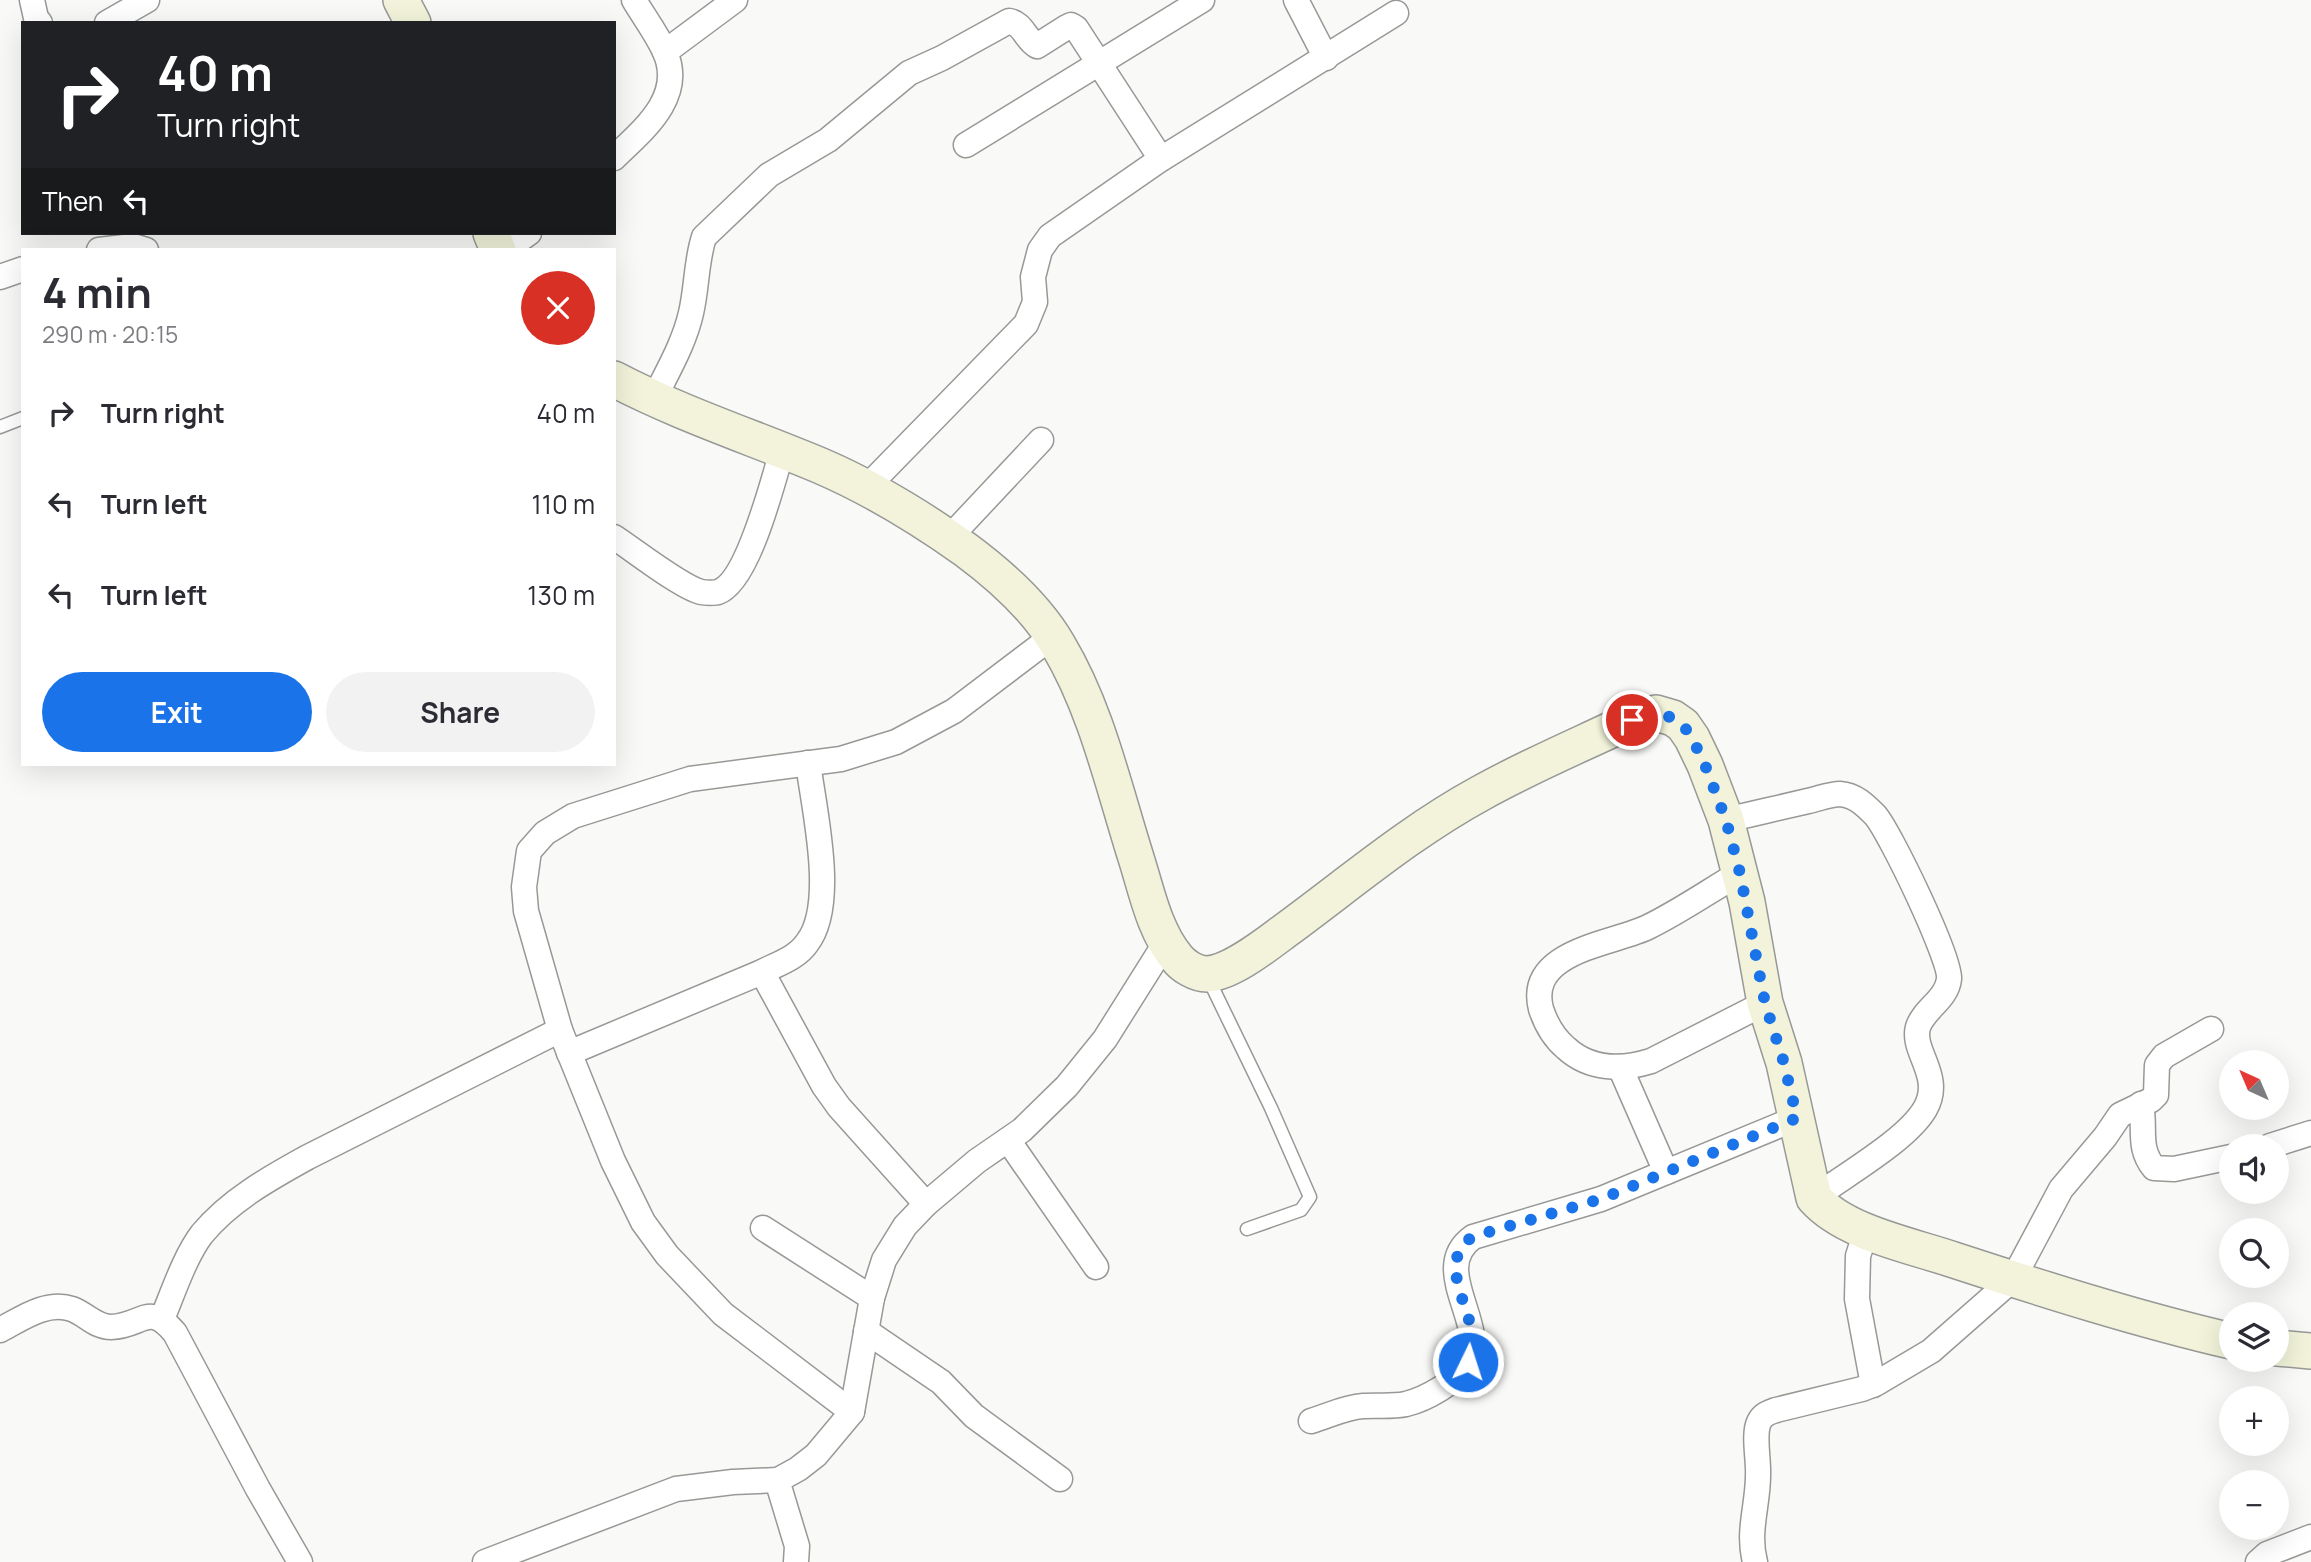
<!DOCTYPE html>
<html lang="en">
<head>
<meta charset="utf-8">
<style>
	body { margin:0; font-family:Manrope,sans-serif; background:#f2f2f3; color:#2b2b33; height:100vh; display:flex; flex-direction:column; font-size:26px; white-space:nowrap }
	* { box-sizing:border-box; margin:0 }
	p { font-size:23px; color:#7c7c81 }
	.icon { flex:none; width:38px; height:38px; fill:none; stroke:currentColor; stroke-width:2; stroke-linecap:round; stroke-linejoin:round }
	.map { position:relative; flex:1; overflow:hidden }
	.side { position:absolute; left:21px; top:248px; width:595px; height:518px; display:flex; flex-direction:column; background:#fff; border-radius:0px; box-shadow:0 7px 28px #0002 }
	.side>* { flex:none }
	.top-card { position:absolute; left:21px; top:21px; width:595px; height:214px; border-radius:0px; box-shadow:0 7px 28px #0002; background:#202124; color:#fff; overflow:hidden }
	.needle { width:46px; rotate:316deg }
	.controls { position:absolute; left:2219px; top:1050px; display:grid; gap:14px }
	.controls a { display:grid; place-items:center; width:70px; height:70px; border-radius:50%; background:#fff; box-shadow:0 7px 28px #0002; font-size:35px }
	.pin { position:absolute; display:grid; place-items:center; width:60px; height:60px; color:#fff; margin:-30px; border:4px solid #fff; border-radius:50%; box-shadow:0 2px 7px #0007 }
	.me { position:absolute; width:77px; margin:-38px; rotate:4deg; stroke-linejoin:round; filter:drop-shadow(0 0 5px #0008) }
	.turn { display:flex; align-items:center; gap:24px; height:147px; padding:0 21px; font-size:32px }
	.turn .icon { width:91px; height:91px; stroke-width:2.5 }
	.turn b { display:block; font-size:49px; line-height:60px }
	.then { display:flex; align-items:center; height:66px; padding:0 21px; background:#0003; gap:14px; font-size:26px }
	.round { display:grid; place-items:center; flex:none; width:74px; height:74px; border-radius:37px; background:#f2f2f3 }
	.head { display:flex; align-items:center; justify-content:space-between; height:119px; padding:0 21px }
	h1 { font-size:42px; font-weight:700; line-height:52px }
	.button { display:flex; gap:14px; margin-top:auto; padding:14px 21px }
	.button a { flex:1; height:80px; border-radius:42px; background:#1a73e8; color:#fff; font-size:28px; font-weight:700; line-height:80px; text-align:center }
	.button a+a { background:#f2f2f3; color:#2b2b33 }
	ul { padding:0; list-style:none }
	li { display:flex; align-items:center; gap:21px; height:91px; padding:0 21px }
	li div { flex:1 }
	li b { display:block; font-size:26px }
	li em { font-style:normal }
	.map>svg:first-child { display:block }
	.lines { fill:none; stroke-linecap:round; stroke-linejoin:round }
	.lane-casing { stroke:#979996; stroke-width:15 }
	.street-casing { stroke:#979996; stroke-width:27 }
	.secondary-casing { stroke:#979996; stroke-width:38 }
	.lane { stroke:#fff; stroke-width:12 }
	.street { stroke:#fff; stroke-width:24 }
	.secondary { stroke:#f2f3da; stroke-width:35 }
	.route { stroke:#1a73e8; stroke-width:12; stroke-dasharray:0 21.6 }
</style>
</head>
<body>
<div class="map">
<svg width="2311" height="1562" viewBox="0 0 2311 1562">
	<rect width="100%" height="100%" fill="#f9faf7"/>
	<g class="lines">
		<g class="lane-casing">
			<g id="lane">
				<path d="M0,427l23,-9"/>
				<path d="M1208,978l63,130 39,89 -9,13 -54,19"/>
			</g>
		</g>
		<g class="street-casing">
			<g id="street">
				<path d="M32,0l4,18 4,5"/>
				<path d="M1296,0l30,58"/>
				<path d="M107,23l40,-23"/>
				<path d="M665,52l70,-52"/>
				<path d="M966,145l236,-145"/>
				<path d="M614,158c29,-28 71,-61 51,-106 -8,-18 -21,-35 -31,-52"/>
				<path d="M99,250l34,-4 13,4"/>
				<path d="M505,250l24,-17"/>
				<path d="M0,277l23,-8"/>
				<path d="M654,399c13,-27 30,-55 37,-86 6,-25 5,-52 13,-76l65,-62 59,-35 81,-67 33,-15 67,-37c14,2 16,18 28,25l30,-19 4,-2 5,3 85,131"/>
				<path d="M866,488l160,-164 9,-22 -2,-25 7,-27 10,-14 111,-77 235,-146"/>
				<path d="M614,537c20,13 67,50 87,55 4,1 14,1 17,0 30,-10 55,-111 64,-141"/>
				<path d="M949,538l92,-98"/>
				<path d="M1726,820c27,-6 55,-13 82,-19 10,-2 22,-7 32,-7 15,1 25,11 35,21 15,17 76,144 74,164 -2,20 -25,30 -31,48 -7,25 26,49 7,82 -18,31 -80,66 -111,89"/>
				<path d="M1740,873c-31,18 -61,39 -92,54 -34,17 -122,23 -107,82 5,15 13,29 25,39 24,22 56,22 85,13l114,-58"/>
				<path d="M762,972l62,114 15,21 87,97"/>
				<path d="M569,1053l193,-81c15,-8 35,-14 45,-29 30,-38 7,-133 1,-180"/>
				<path d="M1620,1067l46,105"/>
				<path d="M2141,1104c5,25 -4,43 13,64l20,1 57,-12"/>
				<path d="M1008,1140l88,127"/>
				<path d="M2270,1146l41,-13"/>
				<path d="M763,1228l109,70"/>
				<path d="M1866,1231l-8,25 -1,43 16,86"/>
				<path d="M162,1319c11,-26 23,-63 40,-85 28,-34 68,-56 106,-77l252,-127"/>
				<path d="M0,1330c21,-11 47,-30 72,-21 14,5 23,18 39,18 32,-1 37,-26 64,6l83,156 42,73"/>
				<path d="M866,1331l75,51 33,34 86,63"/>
				<path d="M852,1412l-129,-98 -56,-59 -24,-33 -30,-61 -53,-131 -34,-119 -2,-24 5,-36 16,-18 28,-17 117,-37 151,-20 55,-17 58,-31 99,-75"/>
				<path d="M1311,1421c17,-5 34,-14 52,-15 14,-1 29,1 43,-2 20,-5 51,-22 62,-41 21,-39 -40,-94 5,-126l128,-38 196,-81"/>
				<path d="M777,1480l20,66 -1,16"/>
				<path d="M485,1562l191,-73 57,-7 45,-2 20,-11 18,-14 36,-43 20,-114 12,-38 21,-34 21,-22 51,-43 45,-31 45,-44 38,-47 61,-97"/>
				<path d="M1755,1562c-8,-30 3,-57 3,-86 1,-16 -5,-41 1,-54 4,-8 9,-9 17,-12l86,-21 15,-6 54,-32 82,-72 48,-90 44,-52 15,-22 31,-15 5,-5 1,-30 7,-9 47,-27"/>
				<path d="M2258,1562l9,-8 44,-17"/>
			</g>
		</g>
		<g class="secondary-casing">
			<g id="secondary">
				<path d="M401,0l12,23"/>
				<path d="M491,233l7,17"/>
				<path d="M614,379c67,35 138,58 207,87 51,22 100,52 145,84 35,26 70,57 92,95 39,65 56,144 79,216 10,32 18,71 40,97 6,8 19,16 30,16 24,-1 60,-30 79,-44 64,-47 125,-99 195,-137 48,-27 101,-49 151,-73l24,-7 17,5 10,7 9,13 13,27 21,55 21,82 18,101 19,60 30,135c31,35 96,47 140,62 92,30 183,59 277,81"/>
				<path d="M2277,1348l34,3"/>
			</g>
		</g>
		<use href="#lane" class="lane"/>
		<use href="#street" class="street"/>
		<use href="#secondary" class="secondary"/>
	</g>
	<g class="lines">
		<path class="route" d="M1468,1362c2,-8 5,-18 4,-27 -3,-32 -35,-73 0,-98l129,-38 196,-81 -13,-55 -19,-60 -25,-130 -14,-53 -21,-55 -13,-27 -9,-13 -10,-7 -17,-5 -24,7"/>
	</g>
</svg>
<div class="controls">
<a><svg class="needle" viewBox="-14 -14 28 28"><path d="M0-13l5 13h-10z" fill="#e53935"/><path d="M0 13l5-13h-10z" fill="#7c7c81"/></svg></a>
<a><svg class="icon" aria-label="sound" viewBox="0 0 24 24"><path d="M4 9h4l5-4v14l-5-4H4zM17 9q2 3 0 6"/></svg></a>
<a><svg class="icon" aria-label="search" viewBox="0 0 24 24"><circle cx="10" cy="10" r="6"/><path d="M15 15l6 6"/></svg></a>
<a><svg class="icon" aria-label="layers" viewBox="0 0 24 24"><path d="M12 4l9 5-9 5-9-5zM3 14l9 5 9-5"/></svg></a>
<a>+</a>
<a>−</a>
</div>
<div class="pin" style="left:1632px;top:720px;background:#d93025"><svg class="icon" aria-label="arrive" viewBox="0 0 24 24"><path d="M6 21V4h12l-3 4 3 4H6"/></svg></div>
<svg class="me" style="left:1468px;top:1362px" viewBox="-20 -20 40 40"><circle r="17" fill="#1a73e8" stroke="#fff" stroke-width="3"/><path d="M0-11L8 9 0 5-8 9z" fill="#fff"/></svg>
<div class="top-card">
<div class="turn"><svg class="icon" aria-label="right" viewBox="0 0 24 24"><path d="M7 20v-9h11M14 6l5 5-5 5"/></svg><div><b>40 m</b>Turn right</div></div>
<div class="then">Then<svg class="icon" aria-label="left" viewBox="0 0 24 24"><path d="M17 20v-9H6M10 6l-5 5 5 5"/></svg></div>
</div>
<section class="side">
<div class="head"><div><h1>4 min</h1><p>290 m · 20:15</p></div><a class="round" style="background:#d93025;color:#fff"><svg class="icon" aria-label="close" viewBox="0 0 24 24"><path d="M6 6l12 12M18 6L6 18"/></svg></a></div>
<ul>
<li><svg class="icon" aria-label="right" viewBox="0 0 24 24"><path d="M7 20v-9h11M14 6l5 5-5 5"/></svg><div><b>Turn right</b></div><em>40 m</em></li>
<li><svg class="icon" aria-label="left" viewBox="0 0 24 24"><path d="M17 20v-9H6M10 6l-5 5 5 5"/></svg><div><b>Turn left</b></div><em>110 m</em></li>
<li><svg class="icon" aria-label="left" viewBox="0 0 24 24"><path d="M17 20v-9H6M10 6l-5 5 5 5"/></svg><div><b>Turn left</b></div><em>130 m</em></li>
</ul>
<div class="button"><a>Exit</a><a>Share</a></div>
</section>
</div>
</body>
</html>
